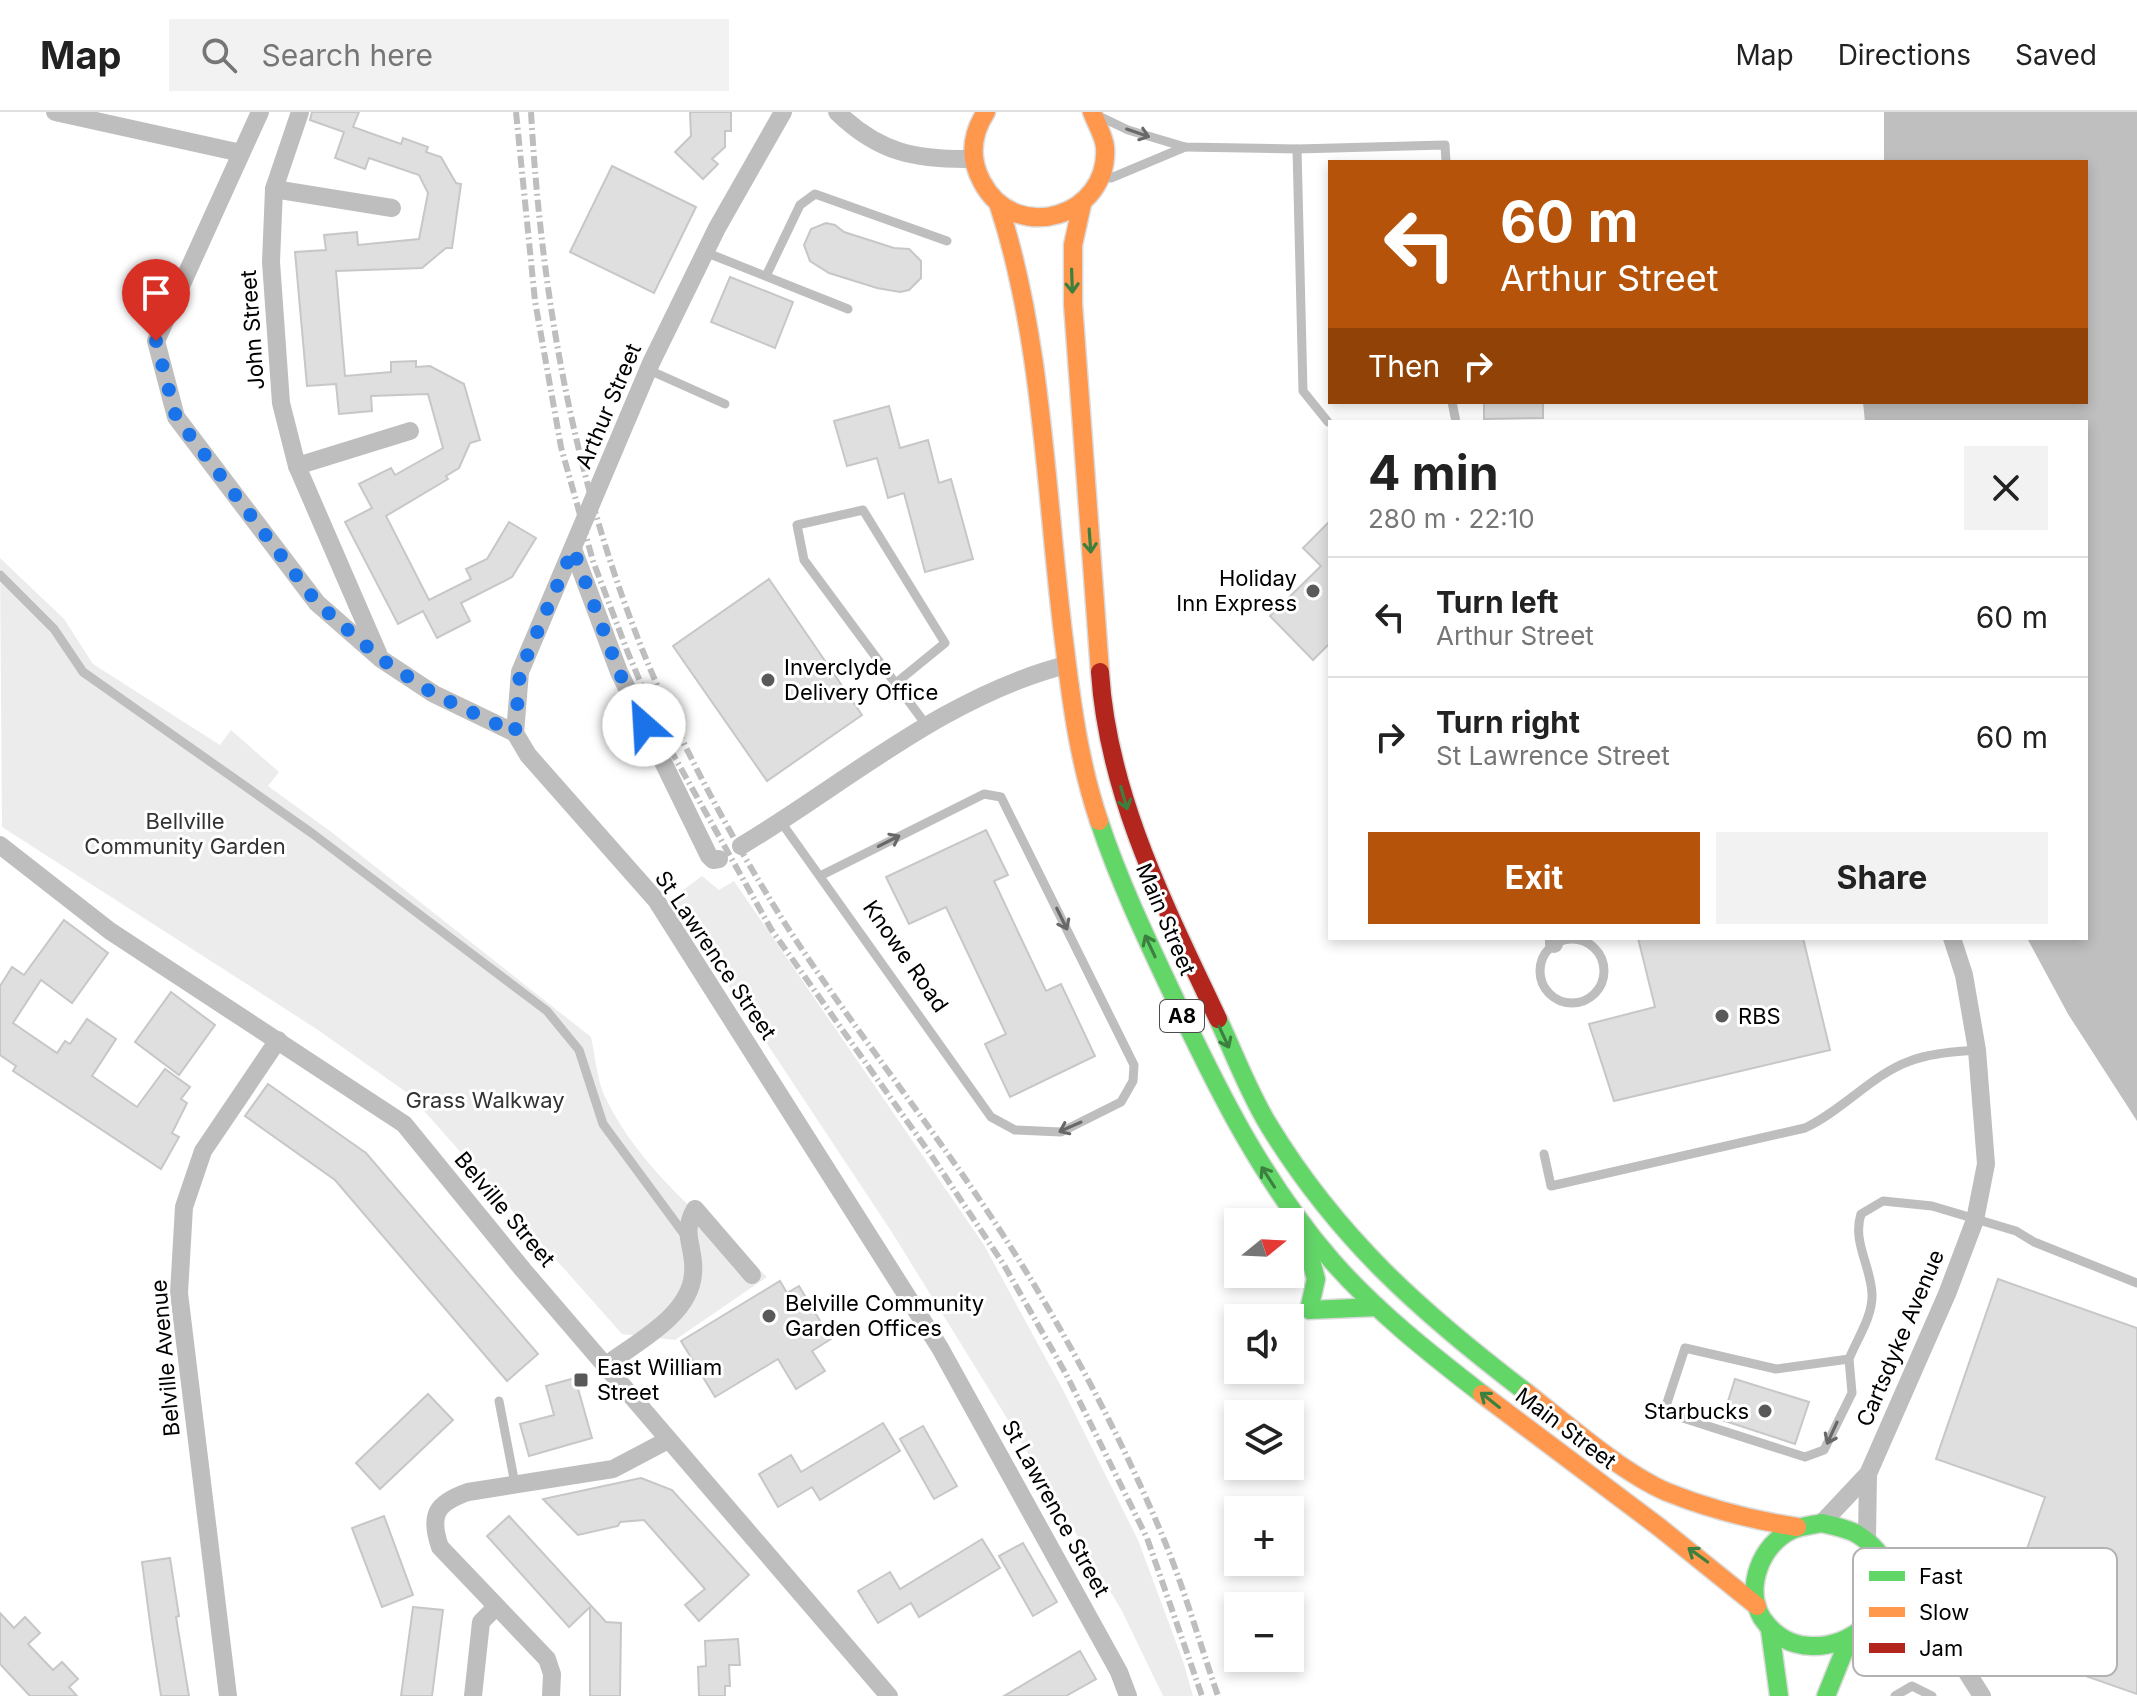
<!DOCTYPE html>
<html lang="en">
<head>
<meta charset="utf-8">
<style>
	body { margin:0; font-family:Inter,sans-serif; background:#f2f2f2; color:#222; height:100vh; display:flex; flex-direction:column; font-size:30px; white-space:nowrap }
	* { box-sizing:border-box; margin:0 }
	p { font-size:26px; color:#767676 }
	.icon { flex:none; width:44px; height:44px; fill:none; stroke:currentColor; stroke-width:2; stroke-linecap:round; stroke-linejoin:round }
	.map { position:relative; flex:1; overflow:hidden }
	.details { position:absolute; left:1328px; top:308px; width:760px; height:520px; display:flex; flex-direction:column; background:#fff; border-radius:0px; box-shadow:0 4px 12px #0003 }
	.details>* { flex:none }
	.guide { position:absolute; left:1328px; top:48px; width:760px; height:244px; border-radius:0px; box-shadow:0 4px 12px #0003; background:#b45309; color:#fff; overflow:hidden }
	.needle { width:52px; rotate:72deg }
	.tools { position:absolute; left:1224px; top:1096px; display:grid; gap:16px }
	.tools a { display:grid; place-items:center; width:80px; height:80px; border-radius:0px; background:#fff; box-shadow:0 4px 12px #0003; font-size:40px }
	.pin { position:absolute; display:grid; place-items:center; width:68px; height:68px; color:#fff; margin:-82px -34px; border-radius:50% 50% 50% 0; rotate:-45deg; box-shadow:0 0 8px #0007 }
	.pin .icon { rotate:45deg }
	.me { position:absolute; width:88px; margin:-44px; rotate:334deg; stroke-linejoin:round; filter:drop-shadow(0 0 6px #0008) }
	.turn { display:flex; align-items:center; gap:28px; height:168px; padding:0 40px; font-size:36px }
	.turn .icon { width:104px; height:104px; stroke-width:2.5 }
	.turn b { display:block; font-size:56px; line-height:68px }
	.then { display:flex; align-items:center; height:76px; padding:0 40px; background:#0003; gap:16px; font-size:30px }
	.round { display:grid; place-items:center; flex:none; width:84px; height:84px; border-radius:0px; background:#f2f2f2 }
	.overview { display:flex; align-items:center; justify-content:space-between; height:136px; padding:0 40px }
	h1 { font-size:48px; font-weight:700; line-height:60px }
	.primary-button { display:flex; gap:16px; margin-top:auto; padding:16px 40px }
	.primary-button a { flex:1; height:92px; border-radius:0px; background:#b45309; color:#fff; font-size:32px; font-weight:700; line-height:92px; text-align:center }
	.primary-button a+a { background:#f2f2f2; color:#222 }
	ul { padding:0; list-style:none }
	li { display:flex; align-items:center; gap:24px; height:120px; padding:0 40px; border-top:2px solid #e0e0e0 }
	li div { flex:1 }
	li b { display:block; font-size:30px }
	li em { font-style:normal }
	header { display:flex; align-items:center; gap:48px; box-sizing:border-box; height:112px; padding:0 40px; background:#fff; border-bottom:2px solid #e0e0e0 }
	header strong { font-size:38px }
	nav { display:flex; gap:44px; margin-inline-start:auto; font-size:28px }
	.search { width:560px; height:72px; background:#f2f2f2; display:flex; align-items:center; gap:20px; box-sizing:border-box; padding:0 28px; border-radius:0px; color:#767676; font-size:30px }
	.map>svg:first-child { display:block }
	.green { fill:#ececec }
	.water { fill:#bfbfbf }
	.building { fill:#dfdfdf; stroke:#c7c7c7; stroke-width:2 }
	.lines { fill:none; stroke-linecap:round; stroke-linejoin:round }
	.fast-casing { stroke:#dbdbdb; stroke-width:21 }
	.slow-casing { stroke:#dbdbdb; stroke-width:21 }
	.jam-casing { stroke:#dbdbdb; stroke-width:21 }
	.lane { stroke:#bebebe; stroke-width:9 }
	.street { stroke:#bebebe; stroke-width:18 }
	.fast { stroke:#63d668; stroke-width:18 }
	.slow { stroke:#ff974d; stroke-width:18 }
	.jam { stroke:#b3261e; stroke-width:18 }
	.rail { stroke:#bebebe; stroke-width:6; stroke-dasharray:12 4 2 4; stroke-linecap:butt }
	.oneway { stroke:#686868 }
	.oneway2 { stroke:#3b803e }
	.route { stroke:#1a73e8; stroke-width:14; stroke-dasharray:0 25.2 }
	.poi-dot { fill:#595959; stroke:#fff; stroke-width:3 }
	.labels { text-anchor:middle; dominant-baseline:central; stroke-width:6; stroke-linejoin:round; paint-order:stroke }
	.shield { fill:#fff; stroke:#4c4c4c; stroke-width:2 }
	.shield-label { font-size:20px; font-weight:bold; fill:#000 }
	.street-label { font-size:22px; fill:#000; stroke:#fff }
	.poi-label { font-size:22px; fill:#000; stroke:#fff; text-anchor:start }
	.park-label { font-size:22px; fill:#333; stroke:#fff }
	.key { fill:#fff; stroke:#b2b2b2; stroke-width:2 }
	.key-label { font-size:22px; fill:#000 }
</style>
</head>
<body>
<header>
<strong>Map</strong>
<div class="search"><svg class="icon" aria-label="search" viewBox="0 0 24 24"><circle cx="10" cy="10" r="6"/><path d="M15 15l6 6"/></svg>Search here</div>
<nav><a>Map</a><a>Directions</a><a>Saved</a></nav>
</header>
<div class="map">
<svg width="2137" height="1584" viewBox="0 0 2137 1584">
	<rect width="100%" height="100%" fill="#fff"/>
	<g class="green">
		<path d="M0,446l64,61 29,45 127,81 11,-15 48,42 -11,14 62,45 261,206c4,19 6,43 14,60 35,73 104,126 162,180l-92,63 -53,-6 -213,-240 -94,-66 -313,-201z"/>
		<path d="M702,764l17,14 15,-9 250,364 79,145 75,150 45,121 10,35h-30l-41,-85 -114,-191 -115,-186 -222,-335z"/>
	</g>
	<path class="water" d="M1884,0h253v1009l-69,-107 -41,-76h59v-516h-221l-2,-20h223v-240h-202z"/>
	<g class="building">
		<path d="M312,0h47l-6,15 48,17 2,-6 25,9 -2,5 15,5 15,26 5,1 -9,64h-6l-24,20 -86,3 9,105 46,-4v-10l25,-1v6l14,-1 34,18 16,56 -10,3 -11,25 -13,8 2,3 -62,37 43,84 42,-21 -5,-10 21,-10 22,-37 27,16 -24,39 -51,26 9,18 -33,17 -14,-27 -25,13 -53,-102 27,-14 -13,-24 32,-16 4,7 48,-27 -15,-54 -57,2 1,15 -33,3 -3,-30 -29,2 -12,-134 31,-2 -2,-15 33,-3 1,13 61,-6 9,-46 -9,-18 -50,-17 -4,11 -30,-11 9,-26 -34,-12z"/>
		<path d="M690,0h41v19h-6v16l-13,12 6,5 -15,15 -28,-27 16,-16z"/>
		<path d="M612,54l84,41 -42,86 -84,-41z"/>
		<path d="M826,111l9,2 9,7 50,16 15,1 12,12v17l-12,12 -9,2 -23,-4 -48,-15 -19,-12 -6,-16 7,-16z"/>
		<path d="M730,165l63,25 -18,46 -64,-26z"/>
		<path d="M1484,290h59v16l-59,1z"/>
		<path d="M889,294l11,42 28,-8 11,43 12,-4 22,80 -48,13 -21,-79 -16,5 -11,-40 -30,8 -13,-45z"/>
		<path d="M1330,409v122l-17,17 -43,-44 51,-50 -18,-18z"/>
		<path d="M769,467l93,136 -95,66 -94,-135z"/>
		<path d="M986,718l22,45 -14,6 52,110 15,-7 34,72 -85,41 -25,-53 21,-10 -60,-127 -37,17 -23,-47z"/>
		<path d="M64,808l44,33 -36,50 -31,-23 -28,43 44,30 8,-12 5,3 17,-25 29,20 -24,37 45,31 28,-38 25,18 -9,12 6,4 -15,30 7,4 -18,32 -148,-98 3,-5 -16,-11v-69l12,-19 12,8z"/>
		<path d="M1638,826h165l27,112 -216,51 -25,-77 66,-17z"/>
		<path d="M171,880l44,33 -36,50 -44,-33z"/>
		<path d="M268,972l98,69 172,201 -31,27 -172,-201 -90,-64z"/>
		<path d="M1998,1167l139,49v366l-143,-50 51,-147 -109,-38z"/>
		<path d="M780,1169l7,12 12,-7 32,53 -19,12 13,20 -29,18 -18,-30 -63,38 -34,-56z"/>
		<path d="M575,1266l17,60 -63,18 -9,-32 34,-9 -8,-29z"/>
		<path d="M1735,1267l74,23 -14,42 -73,-24z"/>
		<path d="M428,1282l25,26 -73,69 -24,-26z"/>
		<path d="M883,1311l17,28 -80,49 -8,-13 -34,20 -19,-33 32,-19 10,17z"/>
		<path d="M923,1314l34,60 -23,13 -34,-60z"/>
		<path d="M641,1366l31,12 77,85 -50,46 -14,-16 20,-16 -61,-69 -24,2 -2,4 -40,9 -35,-36z"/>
		<path d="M384,1404l29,79 -31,12 -30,-79z"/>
		<path d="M509,1404l97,106 15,1 -1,73h-30v-89l-21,20 -82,-91z"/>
		<path d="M982,1427l18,29 -81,49 -8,-14 -33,20 -20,-32 32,-19 10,17z"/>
		<path d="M1023,1431l34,59 -24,14 -34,-60z"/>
		<path d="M170,1446l9,58 -3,1 13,79h-28l-9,-59 -10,-75z"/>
		<path d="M413,1495l30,3 -11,86h-31z"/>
		<path d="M0,1501l14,15 11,-11 15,16 -12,11 25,26 9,-8 16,17 -9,8 8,9h-47l-30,-32z"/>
		<path d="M738,1527l2,26h-11l1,21h-5v10h-26l-1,-29 8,-1 -1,-25z"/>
		<path d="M1080,1539l16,28 -30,17h-62z"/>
	</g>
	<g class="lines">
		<g class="fast-casing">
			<g id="fast">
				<path d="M1099,709c20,60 47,117 74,174 44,94 90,187 159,266 44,50 97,92 150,133"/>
				<path d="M1218,907c16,34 30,72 50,105 69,114 154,189 259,269"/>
				<path d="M1304,1123l12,44 -7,31 68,-3"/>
				<path d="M1822,1411c11,3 25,5 35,11 92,59 -42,162 -95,84 -18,-30 -1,-74 30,-88 9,-4 21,-5 30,-7z"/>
				<path d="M1770,1518l9,66"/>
				<path d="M1826,1584l21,-52"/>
			</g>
		</g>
		<g class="slow-casing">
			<g id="slow">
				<path d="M986,0c-15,23 -17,46 -4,70 34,64 128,34 123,-35 -1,-11 -9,-24 -13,-35"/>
				<path d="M1082,92l-9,41v59l27,368"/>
				<path d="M999,94c45,138 47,299 66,443 7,58 15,116 34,172"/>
				<path d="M1527,1281c41,32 94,79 140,99 42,17 85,28 130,35"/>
				<path d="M1482,1282l177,133 98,79"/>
			</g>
		</g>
		<g class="jam-casing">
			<path id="jam" d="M1100,560c8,124 66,236 118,347"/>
		</g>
		<g class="lane">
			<path d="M1103,6l25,12 57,17 112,2 148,-4 1,17"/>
			<path d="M1297,37l6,242 25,31"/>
			<path d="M1111,66l74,-31"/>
			<path d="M705,140l143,57"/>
			<path d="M766,164l34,-71 15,-11 132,47"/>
			<path d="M649,258l76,34"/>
			<path d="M1452,290l4,20"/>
			<path d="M0,463l54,54 29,43 230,162 234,177 32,39 24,74 84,114"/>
			<path d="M896,571l49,-40 -82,-133 -66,15 7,35 123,166"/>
			<path d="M781,710l210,295 24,13 46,2 60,-30 12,-21 1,-16 -133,-268 -17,-3 -164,82"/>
			<circle cx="1572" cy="859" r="32"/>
			<path d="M1544,1042l7,32 254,-58c37,-17 68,-54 105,-67 20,-8 45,-9 67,-11"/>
			<path d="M1849,1247l3,34 -28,57 -19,7 -141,-45 21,-64 91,21 73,-10c8,-20 24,-43 23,-65 -1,-28 -20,-52 -11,-80l22,-13 49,5 84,25 18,11 103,41"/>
			<path d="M499,1289l16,83"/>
			<path d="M1895,1584l17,-10 20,10"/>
		</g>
		<g class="street">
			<path d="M55,0l186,41"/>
			<path d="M260,0l-104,229 20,76 141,186 64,56 53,35 81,39 13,22 128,145 284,448 179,324 9,24"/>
			<path d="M300,0l-26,77 -3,73 10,141 16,63 81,187"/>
			<path d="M837,0c42,41 79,48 136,47"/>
			<path d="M274,77l118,19"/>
			<path d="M297,354l113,-35"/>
			<path d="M573,437l46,123 90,184 4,4 6,-1"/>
			<path d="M515,621l5,-61 131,-309 66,-135 66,-116"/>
			<path d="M0,733l110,86 294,193 120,147 365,425"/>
			<path d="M741,734c105,-63 204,-150 325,-181"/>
			<path d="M1554,826v6"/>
			<path d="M605,1254c30,-23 85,-50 88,-92 3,-26 -13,-39 2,-65l57,66"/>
			<path d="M1822,1411l46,-49 79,-180 28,-74 11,-56 -9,-114 -13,-75 -12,-37"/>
			<path d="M1867,1426l1,-64"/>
			<path d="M1889,1467l48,46 45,71"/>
			<path d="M1870,1517l35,3 50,18"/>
			<path d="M228,1584l-49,-403 5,-86 19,-56 75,-111"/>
			<path d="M473,1584l8,-74 15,-15"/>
			<path d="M551,1584l1,-22 -5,-15 -107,-112c-11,-32 -4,-44 28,-55l145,-23 55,-29"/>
		</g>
		<use href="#fast" class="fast"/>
		<use href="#slow" class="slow"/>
		<use href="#jam" class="jam"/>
		<g class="rail">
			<path d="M516,0l19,189 26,146 32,114 35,92 37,87 106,189 160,226 73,110 62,109 81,164 55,158"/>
			<path d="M531,0c12,215 54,426 148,621 29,61 70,134 107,192 73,113 160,218 231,332 54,86 103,179 143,273 23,54 39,111 58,166"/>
		</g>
	</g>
	<defs><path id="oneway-shaft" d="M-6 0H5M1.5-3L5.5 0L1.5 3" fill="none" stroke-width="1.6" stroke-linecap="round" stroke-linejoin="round" transform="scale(2)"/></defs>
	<g class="oneway">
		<use href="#oneway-shaft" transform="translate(1138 21) rotate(19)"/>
		<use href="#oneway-shaft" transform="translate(889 729) rotate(-27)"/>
		<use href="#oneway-shaft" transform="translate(1062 807) rotate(64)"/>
		<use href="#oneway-shaft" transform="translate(1070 1015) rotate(156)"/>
		<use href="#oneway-shaft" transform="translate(1832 1321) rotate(115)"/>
	</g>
	<g class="oneway2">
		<use href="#oneway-shaft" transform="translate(1072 169) rotate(88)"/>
		<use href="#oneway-shaft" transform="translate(1090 429) rotate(86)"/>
		<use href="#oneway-shaft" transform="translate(1124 686) rotate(74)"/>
		<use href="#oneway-shaft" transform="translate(1150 834) rotate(-115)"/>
		<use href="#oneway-shaft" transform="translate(1224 925) rotate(65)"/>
		<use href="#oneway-shaft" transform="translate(1268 1065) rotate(-123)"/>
		<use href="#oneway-shaft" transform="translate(1490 1288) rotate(-142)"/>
		<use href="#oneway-shaft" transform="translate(1698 1443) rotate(-144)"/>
	</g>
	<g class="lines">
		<path class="route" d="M156,229l20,76 141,186 64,56 53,35 81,39 5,-61 53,-123 46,123 25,53"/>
	</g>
	<g class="poi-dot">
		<circle cx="1313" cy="479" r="8"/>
		<circle cx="768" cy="568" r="8"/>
		<circle cx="1722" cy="904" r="8"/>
		<circle cx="769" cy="1204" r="8"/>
		<rect x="573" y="1260" width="16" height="16" rx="4"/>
		<circle cx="1765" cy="1299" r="8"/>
	</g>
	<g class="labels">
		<rect class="shield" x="1160" y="888" width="44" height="32" rx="6"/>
		<g class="shield-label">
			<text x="1182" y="904">A8</text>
		</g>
		<g class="street-label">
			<text transform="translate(252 218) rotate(-94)">John Street</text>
			<text transform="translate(608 294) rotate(-67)">Arthur Street</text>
			<text transform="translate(1166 807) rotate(67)">Main Street</text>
			<text transform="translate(716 843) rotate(56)">St Lawrence Street</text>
			<text transform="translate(906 844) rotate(55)">Knowe Road</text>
			<text transform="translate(505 1097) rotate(50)">Belville Street</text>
			<text transform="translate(1900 1226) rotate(-67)">Cartsdyke Avenue</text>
			<text transform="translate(165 1246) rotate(-95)">Belville Avenue</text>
			<text transform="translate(1566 1316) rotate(37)">Main Street</text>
			<text transform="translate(1056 1396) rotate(61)">St Lawrence Street</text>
		</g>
		<g class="poi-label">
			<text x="1297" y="466" text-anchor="end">Holiday<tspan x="1297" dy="25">Inn Express</tspan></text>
			<text x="784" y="555">Inverclyde<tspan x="784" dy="25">Delivery Office</tspan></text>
			<text x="1738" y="904">RBS</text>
			<text x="785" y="1191">Belville Community<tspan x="785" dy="25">Garden Offices</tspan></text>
			<text x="597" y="1255">East William<tspan x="597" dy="25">Street</tspan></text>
			<text x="1749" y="1299" text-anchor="end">Starbucks</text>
		</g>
		<g class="park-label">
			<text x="185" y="709">Bellville<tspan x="185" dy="25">Community Garden</tspan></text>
			<text x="485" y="988">Grass Walkway</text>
		</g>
	</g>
	<rect x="1853" y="1436" width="264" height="128" rx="12" class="key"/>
	<rect x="1869" y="1459" width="36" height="10" fill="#63d668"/>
	<rect x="1869" y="1495" width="36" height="10" fill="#ff974d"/>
	<rect x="1869" y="1531" width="36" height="10" fill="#b3261e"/>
	<g class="key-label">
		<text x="1919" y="1472">Fast</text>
		<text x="1919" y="1508">Slow</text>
		<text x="1919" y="1544">Jam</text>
	</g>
</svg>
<div class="tools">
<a><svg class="needle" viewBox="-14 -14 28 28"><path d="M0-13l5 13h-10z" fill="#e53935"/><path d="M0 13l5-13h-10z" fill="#767676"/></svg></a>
<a><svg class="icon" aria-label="sound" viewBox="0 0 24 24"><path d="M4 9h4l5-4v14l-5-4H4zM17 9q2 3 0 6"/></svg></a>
<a><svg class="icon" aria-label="layers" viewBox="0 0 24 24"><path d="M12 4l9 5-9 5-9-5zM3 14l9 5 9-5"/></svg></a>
<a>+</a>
<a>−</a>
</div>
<div class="pin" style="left:156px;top:229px;background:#d93025"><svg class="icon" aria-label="arrive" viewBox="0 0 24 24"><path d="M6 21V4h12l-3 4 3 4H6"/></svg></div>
<svg class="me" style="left:644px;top:613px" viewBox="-20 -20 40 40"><circle r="19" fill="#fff"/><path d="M0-13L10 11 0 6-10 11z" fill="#1a73e8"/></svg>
<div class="guide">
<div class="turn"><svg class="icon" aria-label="left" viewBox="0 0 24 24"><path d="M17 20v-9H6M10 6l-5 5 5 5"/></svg><div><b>60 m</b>Arthur Street</div></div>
<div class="then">Then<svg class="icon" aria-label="right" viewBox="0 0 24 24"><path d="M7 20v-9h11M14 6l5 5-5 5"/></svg></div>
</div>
<section class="details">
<div class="overview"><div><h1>4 min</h1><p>280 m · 22:10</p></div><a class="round"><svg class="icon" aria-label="close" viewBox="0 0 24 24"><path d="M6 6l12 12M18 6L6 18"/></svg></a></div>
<ul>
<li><svg class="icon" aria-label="left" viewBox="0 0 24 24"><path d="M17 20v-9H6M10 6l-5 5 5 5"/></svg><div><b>Turn left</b><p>Arthur Street</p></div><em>60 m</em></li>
<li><svg class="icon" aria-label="right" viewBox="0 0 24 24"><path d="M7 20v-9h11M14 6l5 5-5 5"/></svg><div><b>Turn right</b><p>St Lawrence Street</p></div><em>60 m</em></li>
</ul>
<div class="primary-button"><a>Exit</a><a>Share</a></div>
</section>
</div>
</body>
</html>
